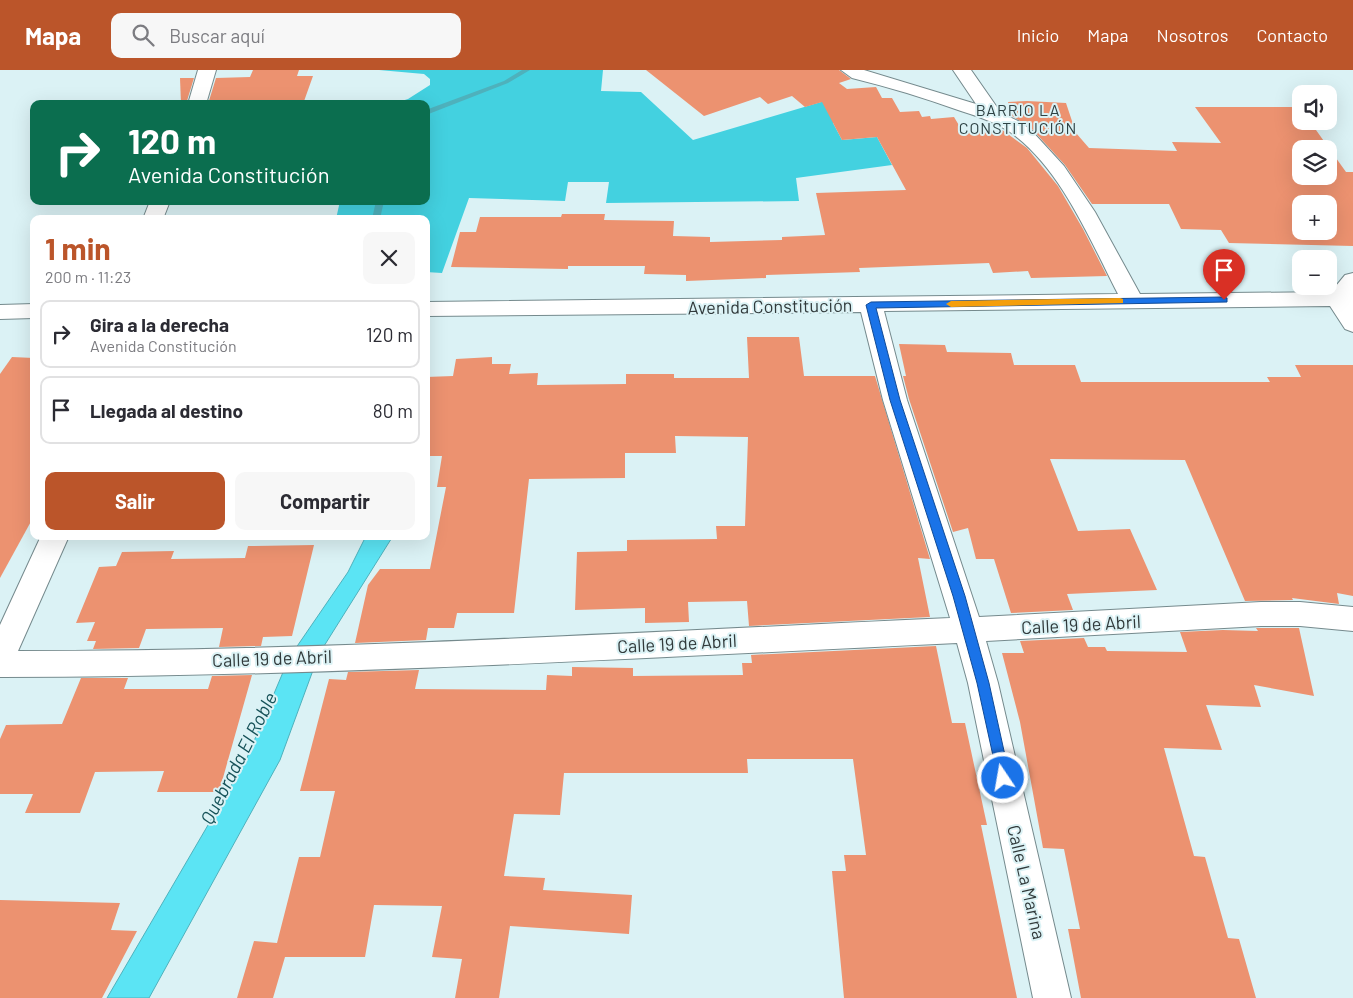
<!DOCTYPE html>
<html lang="es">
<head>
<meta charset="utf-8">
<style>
	body { margin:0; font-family:Barlow,sans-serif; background:#f7f7f7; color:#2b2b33; height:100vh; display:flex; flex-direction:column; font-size:19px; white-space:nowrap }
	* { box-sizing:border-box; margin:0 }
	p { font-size:16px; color:#7c7c81 }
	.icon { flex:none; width:28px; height:28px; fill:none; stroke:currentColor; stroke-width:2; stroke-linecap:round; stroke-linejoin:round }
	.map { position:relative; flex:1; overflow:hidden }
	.details { position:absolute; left:30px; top:145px; width:400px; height:325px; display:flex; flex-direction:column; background:#fff; border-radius:10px; box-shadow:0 5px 20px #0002 }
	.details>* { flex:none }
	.guide { position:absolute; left:30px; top:30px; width:400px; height:105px; border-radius:10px; box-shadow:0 5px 20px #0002; background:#0b6e4f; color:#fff; overflow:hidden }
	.buttons { position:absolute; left:1292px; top:15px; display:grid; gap:10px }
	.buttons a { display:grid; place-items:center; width:45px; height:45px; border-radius:10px; background:#fff; box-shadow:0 5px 20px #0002; font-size:25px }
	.pin { position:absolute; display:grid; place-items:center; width:42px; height:42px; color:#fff; margin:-51px -21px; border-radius:50% 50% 50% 0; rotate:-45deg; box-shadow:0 0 5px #0007 }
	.pin .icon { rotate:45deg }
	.me { position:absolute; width:55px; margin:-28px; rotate:348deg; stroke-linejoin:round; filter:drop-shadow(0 0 4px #0008) }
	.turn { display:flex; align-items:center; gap:18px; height:105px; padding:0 15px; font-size:22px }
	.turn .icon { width:65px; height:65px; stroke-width:2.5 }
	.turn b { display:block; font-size:35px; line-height:42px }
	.round { display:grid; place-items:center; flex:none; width:52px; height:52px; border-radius:10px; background:#f7f7f7 }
	.head { display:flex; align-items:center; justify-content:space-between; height:85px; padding:0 15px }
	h1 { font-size:30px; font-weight:700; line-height:38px; color:#bb552a }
	.button { display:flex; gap:10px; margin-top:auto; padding:10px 15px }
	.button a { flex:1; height:58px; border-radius:10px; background:#bb552a; color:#fff; font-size:20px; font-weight:700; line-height:58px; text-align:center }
	.button a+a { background:#f7f7f7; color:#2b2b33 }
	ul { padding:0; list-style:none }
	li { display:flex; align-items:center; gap:15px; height:68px; margin:0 10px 8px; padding:0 5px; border:2px solid #e1e1e2; border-radius:10px }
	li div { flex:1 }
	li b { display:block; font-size:19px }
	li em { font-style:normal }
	header { display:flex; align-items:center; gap:30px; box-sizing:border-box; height:70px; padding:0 25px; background:#bb552a; color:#fff }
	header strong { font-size:24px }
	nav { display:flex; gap:28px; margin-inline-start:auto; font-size:18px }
	.search { width:350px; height:45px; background:#f7f7f7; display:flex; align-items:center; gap:12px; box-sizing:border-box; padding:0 18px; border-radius:10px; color:#7c7c81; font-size:19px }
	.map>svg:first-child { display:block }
	.forest { fill:#43d1e0 }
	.water { fill:#5be4f4; stroke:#4eb1bc }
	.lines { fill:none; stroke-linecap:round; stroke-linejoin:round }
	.stream { fill:#4eb1bc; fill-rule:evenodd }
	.building { fill:#ec9270; fill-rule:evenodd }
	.minor-casing { stroke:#758a8d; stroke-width:2 }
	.minor { fill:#fff; fill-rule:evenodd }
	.route { fill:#1a73e8; stroke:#114b97 }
	.slow { fill:#f59e0b }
	.labels { text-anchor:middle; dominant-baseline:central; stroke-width:4; stroke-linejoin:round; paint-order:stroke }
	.far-neighbourhood-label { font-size:16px; letter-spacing:1px; fill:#2e4244; stroke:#dbf2f5 }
	.street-label { font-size:18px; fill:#313a3b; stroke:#dbf2f5 }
	.water-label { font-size:19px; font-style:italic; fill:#165258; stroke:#dbf2f5 }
</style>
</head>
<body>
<header>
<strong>Mapa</strong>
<div class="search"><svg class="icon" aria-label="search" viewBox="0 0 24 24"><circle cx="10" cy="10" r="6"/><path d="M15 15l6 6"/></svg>Buscar aquí</div>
<nav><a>Inicio</a><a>Mapa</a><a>Nosotros</a><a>Contacto</a></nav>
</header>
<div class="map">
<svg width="1353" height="928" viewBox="0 0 1353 928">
	<rect width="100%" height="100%" fill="#dbf2f5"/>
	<path class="forest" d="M379,0h224l-2,21 40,1 52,48 145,-43 -5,26 9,17 35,-3 15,28 -96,13 3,23 -193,2 3,-21h-41l-3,19 -96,-3 -27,75 -16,-1v-53h-90l4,-18h86v-97h-34l16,-5 22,-14v-6l-6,-5z"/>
	<path class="water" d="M366,466h27l-74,118 -39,106 -131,238h-42l139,-238 43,-102 59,-86z"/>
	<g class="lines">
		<g class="stream">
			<path d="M522,0h8l-22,13 -82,32v-5l5,-2 73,-27z"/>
			<path d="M376,131h8l-4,18h-8z"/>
		</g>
	</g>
	<g class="building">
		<path d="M253,0h46l-2,6h16l-10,28h-95l8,-26 34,-1z"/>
		<path d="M646,0h193l12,9 -12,4 8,6 29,-2 6,11h10l8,14 19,-1 3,6 8,-1 1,3 23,-2 9,15 38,-3 26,19 31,38 25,43 24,47 -76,2 -3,-7 -35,2 -4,-10 -130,5 1,4 -94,3v3l-80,3v-6l-42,-1 1,-8h-77v3l-117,-2 9,-35h16l4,-15h81l1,-3h43l-1,6 70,1 -1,15 37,1v5l72,-2v-3l43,-2 -9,-42 90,-3 -29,-53 -35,3 -20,-38 -17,5 -13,-11 -24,8 -8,-7 -56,19z"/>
		<path d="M180,8h14l-8,26h-5z"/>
		<path d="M1027,31l39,2 10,30 13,15 88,3 -5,-9 49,1 -26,-36h97l16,23h8l30,42h7v74l-124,-3 -8,-13 -40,-1 -12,-25h-77l-27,-39 -34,-37 -19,-12 -4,-14zM1301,79h28v27h-28zM1301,134h28v27h-28z"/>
		<path d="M747,267h52l5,39h71l55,183 -12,-1 12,59 -181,9 -2,-25 -59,1 1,20 -44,1v-15l-70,2 2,-58 50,-1v-11l90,-1 -1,-13h29l3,-89 -73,-1 1,17h-51v25l-96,1 -15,134h-57l-3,15h-26l-2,12 -71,3 13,-58 12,-16h50l16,-82h-9l5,-31h-16v-79l27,-1 3,-17 36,-2v7h19l-2,10 29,-1 -1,12 89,-1v-10h48v4h75z"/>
		<path d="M899,274l46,1 2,7 64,1 3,12h61l6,17h189l-3,-5h34l-6,-12h58v231l-16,-3 2,11 -47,-6 1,2 -48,1 -60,-141 -135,-1 28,72 52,-2 27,61 -90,4 6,16 -62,3 -17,-54h-18l-8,-31 -15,4 -44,-133 -6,-23h3z"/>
		<path d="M12,287l22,1v158l-34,62v-204z"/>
		<path d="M314,475l-22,91 -29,1 -2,9 -42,1 4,-19 -77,1 -7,19 -46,1 3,-8h-9l8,-19 -19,1 23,-56 17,-1 6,-14 52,-1 -3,8 74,-1 3,-12z"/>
		<path d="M1256,558h43l15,68 -60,-11 7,22 -55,-2 16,45 -58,-2 30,108 11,1 23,81 11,1 17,59h-175l-13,-69h12l-16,-80 -21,-1 -23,-126 -18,-69h22l-4,-12 64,-3 4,9h17l2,4 80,1 -7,-20 43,-2 35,1z"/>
		<path d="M936,576l16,77h13l22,102h-6l36,173h-173l-12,-127h14l-2,-16h22l-13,-96h-106l1,14h-184l-4,42 -46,-1 -10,62 41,2 -2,12 89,5 -3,39 -119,-8 -11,72h-44l7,-39 -30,-2 10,-51 -68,-1 -9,52h-80l-12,41h-36l17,-57 23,2 22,-86h21l15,-66h-35l29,-112 17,1 2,-8 71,-2 -4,19 131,1 1,-15 25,1v-9l61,1v8l110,-1 -1,-12h10l-1,-8z"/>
		<path d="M252,605l-33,117h-62l7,-21 -69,1 -15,41h-55l8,-19h-33v-55l6,-14 56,-1 19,-46h47l-4,11h84l4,-13z"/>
		<path d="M0,830l120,3 -9,27 26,1 -35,67h-102z"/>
	</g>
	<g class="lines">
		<g class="minor-casing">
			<g id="minor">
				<path d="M198,0h18l-10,34h-18z"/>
				<path d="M841,0h23l112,34 -23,-34h18l30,43 17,8 12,8 34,37 31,46 45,82 191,-2 14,-17 8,-2v59l-8,-3 -15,-23 -446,5 23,89 72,217 282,-15h39l53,5v24l-53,-5h-39l-275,15 12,42 73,315h-38l-65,-315 -11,-40c-319,15 -638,34 -957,34v-52l41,-89h28l-51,115c311,0 622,-19 932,-33l-67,-218 -22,-88 -435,4v-14l692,-8c-28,-54 -57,-126 -108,-162 -15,-10 -33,-16 -49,-21 -36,-13 -72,-24 -109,-33z"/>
				<path d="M150,131h20l-7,18h-20z"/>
				<path d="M34,234v14l-34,1v-14z"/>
			</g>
		</g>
		<use href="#minor" class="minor"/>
	</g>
	<path class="route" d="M1224,227l3,1v4l-351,6 24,92 65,196 24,87 21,95 -2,5 -5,2 -4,-2 -22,-100 -24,-87 -63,-196 -24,-95 5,-3z"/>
	<path class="slow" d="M1120,228l3,1v4l-172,4 -5,-3 5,-3z"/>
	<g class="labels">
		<g class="far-neighbourhood-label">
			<text x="1018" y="39">BARRIO LA<tspan x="1018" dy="18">CONSTITUCIÓN</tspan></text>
		</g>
		<g class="street-label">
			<text transform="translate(770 236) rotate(-1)">Avenida Constitución</text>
			<text transform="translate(1081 554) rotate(-3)">Calle 19 de Abril</text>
			<text transform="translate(677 573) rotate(-3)">Calle 19 de Abril</text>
			<text transform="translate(272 588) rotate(-2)">Calle 19 de Abril</text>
			<text transform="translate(1027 812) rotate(77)">Calle La Marina</text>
		</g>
		<g class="water-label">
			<text transform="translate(238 688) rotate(-63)">Quebrada El Roble</text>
		</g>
	</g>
</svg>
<div class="buttons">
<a><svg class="icon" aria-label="sound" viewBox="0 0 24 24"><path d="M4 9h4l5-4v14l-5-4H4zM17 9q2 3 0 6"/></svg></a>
<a><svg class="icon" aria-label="layers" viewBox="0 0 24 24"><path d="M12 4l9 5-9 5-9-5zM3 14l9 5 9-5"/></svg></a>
<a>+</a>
<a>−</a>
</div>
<div class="pin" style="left:1224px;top:230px;background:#d93025"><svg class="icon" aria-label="arrive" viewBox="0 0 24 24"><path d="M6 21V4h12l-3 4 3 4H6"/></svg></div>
<svg class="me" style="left:1003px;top:708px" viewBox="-20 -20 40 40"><circle r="17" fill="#1a73e8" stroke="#fff" stroke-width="3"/><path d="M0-11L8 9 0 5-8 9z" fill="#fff"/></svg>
<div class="guide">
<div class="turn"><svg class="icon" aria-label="right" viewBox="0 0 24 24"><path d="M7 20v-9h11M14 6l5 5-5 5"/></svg><div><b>120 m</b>Avenida Constitución</div></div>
</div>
<section class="details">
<div class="head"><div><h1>1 min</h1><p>200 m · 11:23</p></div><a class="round"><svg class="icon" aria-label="close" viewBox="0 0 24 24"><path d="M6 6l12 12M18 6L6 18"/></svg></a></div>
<ul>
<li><svg class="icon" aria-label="right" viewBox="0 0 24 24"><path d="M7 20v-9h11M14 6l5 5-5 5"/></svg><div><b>Gira a la derecha</b><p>Avenida Constitución</p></div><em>120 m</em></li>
<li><svg class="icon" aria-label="arrive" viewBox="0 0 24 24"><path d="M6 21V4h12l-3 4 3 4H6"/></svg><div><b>Llegada al destino</b></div><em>80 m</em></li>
</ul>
<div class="button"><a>Salir</a><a>Compartir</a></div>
</section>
</div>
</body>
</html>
